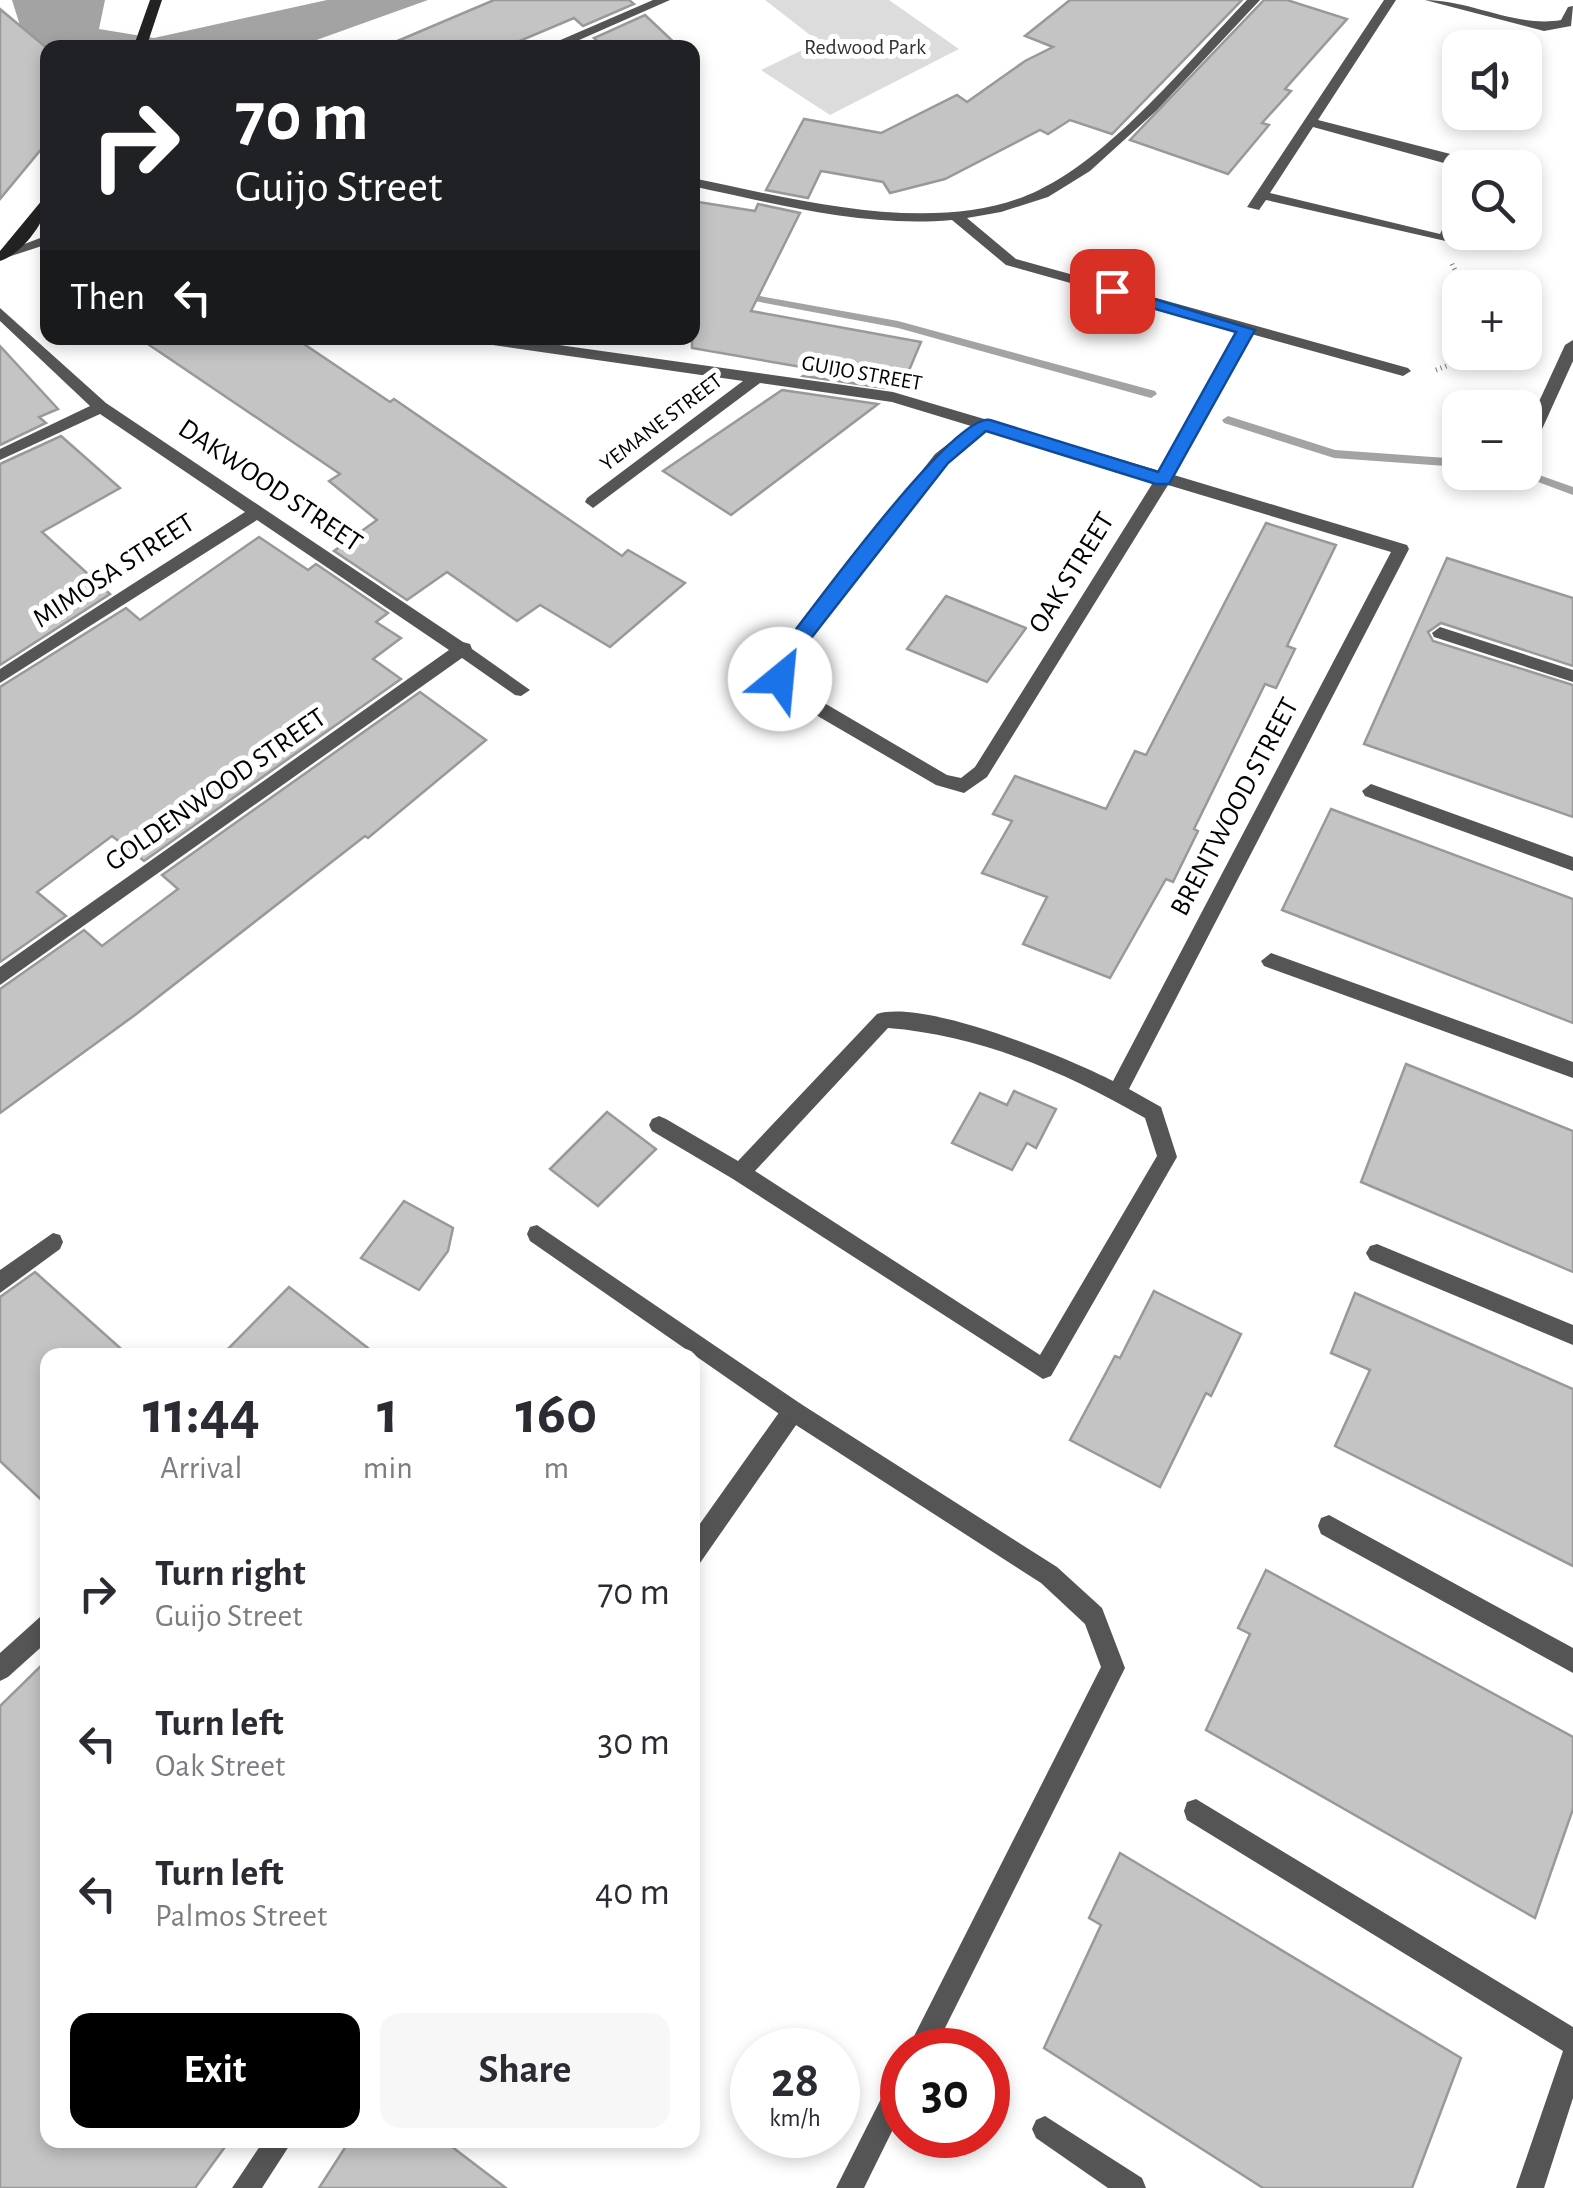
<!DOCTYPE html>
<html lang="en">
<head>
<meta charset="utf-8">
<style>
	body { margin:0; font-family:"Alegreya Sans",sans-serif; background:#f7f7f7; color:#2b2b33; height:100vh; display:flex; flex-direction:column; font-size:38px; white-space:nowrap }
	* { box-sizing:border-box; margin:0 }
	p { font-size:32px; color:#7c7c81 }
	.icon { flex:none; width:55px; height:55px; fill:none; stroke:currentColor; stroke-width:2; stroke-linecap:round; stroke-linejoin:round }
	.map { position:relative; flex:1; overflow:hidden }
	.side { position:absolute; left:40px; top:1348px; width:660px; height:800px; display:flex; flex-direction:column; background:#fff; border-radius:20px; box-shadow:0 5px 15px #0003 }
	.side>* { flex:none }
	.hud { position:absolute; left:40px; top:40px; width:660px; height:305px; border-radius:20px; box-shadow:0 5px 15px #0003; background:#202124; color:#fff; overflow:hidden }
	.controls { position:absolute; left:1442px; top:30px; display:grid; gap:20px }
	.controls a { display:grid; place-items:center; width:100px; height:100px; border-radius:20px; background:#fff; box-shadow:0 5px 15px #0003; font-size:50px }
	.speed { position:absolute; left:730px; top:2028px; display:flex; gap:20px; font-size:50px; font-weight:700; text-align:center }
	.speed>* { display:grid; place-content:center; width:130px; height:130px; border-radius:50%; background:#fff; box-shadow:0 5px 15px #0003; line-height:1 }
	.speed small { font-size:25px; font-weight:400 }
	.speed .limit { border:15px solid #d22; background:#fff; color:#111 }
	.pin { position:absolute; display:grid; place-items:center; width:85px; height:85px; color:#fff; margin:-42px; border-radius:20px; box-shadow:0 5px 15px #0006 }
	.me { position:absolute; width:110px; margin:-55px; rotate:28deg; stroke-linejoin:round; filter:drop-shadow(0 0 8px #0008) }
	.turn { display:flex; align-items:center; gap:35px; height:210px; padding:0 30px; font-size:45px }
	.turn .icon { width:130px; height:130px; stroke-width:2.5 }
	.turn b { display:block; font-size:70px; line-height:85px }
	.then { display:flex; align-items:center; height:95px; padding:0 30px; background:#0003; gap:20px; font-size:38px }
	.eta { display:flex; justify-content:space-evenly; align-items:center; height:170px; text-align:center }
	.eta b { font-size:60px; font-weight:700; line-height:70px }
	.primary-button { display:flex; gap:20px; margin-top:auto; padding:20px 30px }
	.primary-button a { flex:1; height:115px; border-radius:20px; background:#000; color:#fff; font-size:40px; font-weight:700; line-height:115px; text-align:center }
	.primary-button a+a { background:#f7f7f7; color:#2b2b33 }
	ul { padding:0; list-style:none }
	li { display:flex; align-items:center; gap:30px; height:150px; padding:0 30px }
	li div { flex:1 }
	li b { display:block; font-size:38px }
	li em { font-style:normal }
	.map>svg:first-child { display:block }
	.green { fill:#dcdcdc }
	.water { fill:#a3a3a3 }
	.lines { fill:none; stroke-linecap:round; stroke-linejoin:round }
	.stream { fill:#a3a3a3; fill-rule:evenodd }
	.building { fill:#c4c4c4; stroke:#999; stroke-width:2.5 }
	.path { stroke:#777; stroke-width:5; stroke-dasharray:1 4; stroke-linecap:butt }
	.lane { fill:#555; fill-rule:evenodd }
	.street { fill:#555; fill-rule:evenodd }
	.secondary { fill:#222; fill-rule:evenodd }
	.route { fill:#1a73e8; stroke:#114b97; stroke-width:2.5 }
	.labels { text-anchor:middle; dominant-baseline:central; stroke-width:10; stroke-linejoin:round; paint-order:stroke }
	.far-park-label { font-size:22px; fill:#333; stroke:#fff }
	.far-street-label { font-size:22px; fill:#000; stroke:#fff }
	.street-label { font-size:28px; fill:#000; stroke:#fff }
</style>
</head>
<body>
<div class="map">
<svg width="1573" height="2188" viewBox="0 0 1573 2188">
	<rect width="100%" height="100%" fill="#fff"/>
	<path class="green" d="M765,0h124l70,49 -129,66 -69,-45 58,-28z"/>
	<path class="water" d="M12,0h93l-6,29 55,9 173,-38h101l-131,47 -249,1 -1,20 -20,-20z"/>
	<g class="lines">
		<g class="stream">
			<path d="M737,292l161,29 257,70 2,3 -6,4 -253,-70 -165,-31 -2,-2z"/>
			<path d="M1228,416l107,34 125,9v8l-126,-9 -110,-35 -2,-3z"/>
			<path d="M1525,470l48,17v8l-62,-23h14z"/>
		</g>
	</g>
	<g class="building">
		<path d="M494,0h135l5,4 -51,22 -9,-8 -71,30h-122z"/>
		<path d="M1070,0h172l-130,134 -42,-14 -22,14 -8,-4 -95,49 -55,14 -7,-11 -62,-11 -13,27 -42,-8 38,-71 77,14 76,-38 10,7 58,-41 28,-14 -28,-11z"/>
		<path d="M1264,0h23l60,19 -62,70 6,2 -29,32 7,2 -41,49 -98,-34z"/>
		<path d="M0,9l48,40v92l-48,58z"/>
		<path d="M645,15l35,33h-75l-11,-10z"/>
		<path d="M692,201l63,10 3,-7 42,9 -49,98 170,31 -19,45 -4,3 -95,-14 10,-7 -121,-21z"/>
		<path d="M139,338h156l95,64 4,-3 228,157 6,-6 57,33 -75,64 -70,-42 -23,16 -70,-49 -40,28 -73,-49 43,-31 -48,-39 11,-7z"/>
		<path d="M0,346l58,63 -19,8 7,6 -46,22z"/>
		<path d="M782,390l96,14 -147,111 -68,-44z"/>
		<path d="M61,436l59,52 -78,44 68,62 -110,71v-201z"/>
		<path d="M1266,523l70,22 -49,101 8,3 -19,39 -11,-4 -71,145 4,2 -25,51 -7,-3 -56,99 -87,-34 24,-47 -65,-24 30,-52 -19,-7 22,-38 91,33 29,-58 11,4z"/>
		<path d="M259,537l49,33 8,-6 72,49 -12,9 25,16 -28,21 28,20 -257,182 -32,-25 -75,56 29,24 -66,46v-275l126,-79 14,12z"/>
		<path d="M1447,558l126,40v68l-132,-43 -13,9 5,9 140,44v132l-209,-73z"/>
		<path d="M946,596l80,32 -39,54 -80,-33z"/>
		<path d="M420,692l66,48 -118,98 -3,-2 -230,179 -135,98v-124l84,-59 18,16 76,-57 -16,-14z"/>
		<path d="M1331,809l242,90v124l-291,-113z"/>
		<path d="M1406,1064l167,67v141l-212,-90z"/>
		<path d="M1014,1091l42,18 -20,39 -9,-5 -15,27 -60,-27 28,-50 27,12z"/>
		<path d="M607,1112l49,37 -58,57 -48,-37z"/>
		<path d="M404,1201l49,27 -5,23 -29,39 -58,-32z"/>
		<path d="M35,1272l93,83h-80v151l-48,-45v-164z"/>
		<path d="M289,1287l88,68h-155z"/>
		<path d="M1154,1291l87,43 -30,62 -5,-3 -46,94 -90,-47 45,-84 5,2z"/>
		<path d="M1355,1293l218,96v177l-238,-120 35,-76 -39,-17z"/>
		<path d="M1266,1570l307,167v72l-38,109 -329,-188 44,-96 -12,-6z"/>
		<path d="M48,1659v481h182l-35,48h-195v-482z"/>
		<path d="M1120,1853l341,205 -49,130h-149l-219,-140 57,-123 -12,-7z"/>
		<path d="M350,2140h93l63,48h-187z"/>
	</g>
	<g class="lines">
		<g class="path">
			<path d="M1452,264l12,24"/>
			<path d="M1436,370l13,-5 11,-16"/>
		</g>
		<g class="lane">
			<path d="M1573,340v21l-40,88 -8,5v-22l40,-87z"/>
			<path d="M793,1401l8,3 3,7 -3,7 -101,145 -8,3v-31l93,-131z"/>
			<path d="M264,2140h29l-31,48h-30z"/>
		</g>
		<g class="street">
			<path d="M653,0h17l-109,48h-19z"/>
			<path d="M1247,0h13l-104,111 -66,60 -42,26 -47,15 -34,6 49,41 392,109 3,3 -8,5 -152,-42 -77,141 233,70 2,4 -280,540 32,18 16,50 -126,219 -8,3 -310,-200 -81,-48 -3,-6 3,-6 7,-3 7,3 72,42 139,-147c48,-15 189,43 236,67l278,-529 -223,-67 -181,292 -23,16 -28,-8 -151,-88 -14,-18 8,-25 156,-200 36,-28 -79,-24 -132,-19 -167,125 -8,-6 2,-4 156,-117 -264,-38 -8,-5h38l384,54 267,79 78,-141 -232,-65 -54,-45c-87,8 -176,-16 -260,-34v-8c104,21 247,61 347,12 76,-37 149,-129 208,-190zM986,430l168,51 -179,286 -14,11 -14,-3 -150,-88 -8,-9 4,-18 154,-198zM888,1028c91,7 180,45 257,90l12,38 -117,199 -285,-184z"/>
			<path d="M1384,0h12l-78,120 148,38 13,10h-17l-149,-41 -43,66 170,41 13,-26 7,-4v19l-10,19 -184,-42 -7,10 -12,-3z"/>
			<path d="M1425,0c45,0 92,28 136,20l7,-13 5,-1 -2,20 -27,5z"/>
			<path d="M48,235v9l-40,13 -7,-4z"/>
			<path d="M0,308l106,95 357,239 7,2 2,5 58,41 -9,6 -6,-1 -53,-37 -462,327v-18l449,-317 -192,-130 -257,163v-14l245,-157 -145,-98 -100,46v-11l90,-43 -90,-85z"/>
			<path d="M1440,627l133,43v12l-139,-45 -2,-4z"/>
			<path d="M1371,784l202,73v14l-208,-75 -3,-5z"/>
			<path d="M1271,953l302,109v16l-309,-112 -3,-5z"/>
			<path d="M537,1225l264,179 256,163 45,41 23,60 -191,382h-27l194,-383 -16,-43 -44,-41 -256,-165 -255,-177 -3,-7 3,-7z"/>
			<path d="M53,1233l7,2 3,7 -3,7 -60,44v-23z"/>
			<path d="M1377,1244l196,81v20l-203,-85 -4,-7 4,-7z"/>
			<path d="M1329,1515l244,133v25l-252,-139 -3,-8 3,-8z"/>
			<path d="M48,1614v27l-40,36 -8,4v-28l40,-36z"/>
			<path d="M1196,1799l377,228v71l-29,90h-28l47,-137 -376,-231 -3,-9 3,-9z"/>
			<path d="M902,2071v40l-38,77h-28l57,-113z"/>
			<path d="M1045,2116l97,62 4,10h-38l-72,-50 -4,-9 4,-9z"/>
		</g>
		<g class="secondary">
			<path d="M150,0h12l-16,48h-13z"/>
			<path d="M48,198c0,22 -26,56 -48,63v-10l43,-52z"/>
		</g>
	</g>
	<path class="route" d="M1112,286l143,44 -86,154h-13l-170,-53 -38,32 -154,197 -8,24h-13l-3,-5 8,-26c29,-37 175,-240 212,-233l168,52 78,-140 -130,-37 -3,-4z"/>
	<g class="labels">
		<g class="far-park-label">
			<text x="865" y="47">Redwood Park</text>
		</g>
		<g class="far-street-label">
			<text transform="translate(862 373) rotate(10)">GUIJO STREET</text>
			<text transform="translate(661 422) rotate(-37)">YEMANE STREET</text>
		</g>
		<g class="street-label">
			<text transform="translate(270 486) rotate(34)">DAKWOOD STREET</text>
			<text transform="translate(114 571) rotate(-33)">MIMOSA STREET</text>
			<text transform="translate(1072 573) rotate(-58)">OAK STREET</text>
			<text transform="translate(216 790) rotate(-35)">GOLDENWOOD STREET</text>
			<text transform="translate(1235 807) rotate(-62)">BRENTWOOD STREET</text>
		</g>
	</g>
</svg>
<div class="controls">
<a><svg class="icon" aria-label="sound" viewBox="0 0 24 24"><path d="M4 9h4l5-4v14l-5-4H4zM17 9q2 3 0 6"/></svg></a>
<a><svg class="icon" aria-label="search" viewBox="0 0 24 24"><circle cx="10" cy="10" r="6"/><path d="M15 15l6 6"/></svg></a>
<a>+</a>
<a>−</a>
</div>
<div class="speed"><div>28<small>km/h</small></div><div class="limit">30</div></div>
<div class="pin" style="left:1112px;top:291px;background:#d93025"><svg class="icon" aria-label="arrive" viewBox="0 0 24 24"><path d="M6 21V4h12l-3 4 3 4H6"/></svg></div>
<svg class="me" style="left:780px;top:679px" viewBox="-20 -20 40 40"><circle r="19" fill="#fff"/><path d="M0-13L10 11 0 6-10 11z" fill="#1a73e8"/></svg>
<div class="hud">
<div class="turn"><svg class="icon" aria-label="right" viewBox="0 0 24 24"><path d="M7 20v-9h11M14 6l5 5-5 5"/></svg><div><b>70 m</b>Guijo Street</div></div>
<div class="then">Then<svg class="icon" aria-label="left" viewBox="0 0 24 24"><path d="M17 20v-9H6M10 6l-5 5 5 5"/></svg></div>
</div>
<section class="side">
<div class="eta">
<div><b>11:44</b><p>Arrival</p></div>
<div><b>1</b><p>min</p></div>
<div><b>160</b><p>m</p></div>
</div>
<ul>
<li><svg class="icon" aria-label="right" viewBox="0 0 24 24"><path d="M7 20v-9h11M14 6l5 5-5 5"/></svg><div><b>Turn right</b><p>Guijo Street</p></div><em>70 m</em></li>
<li><svg class="icon" aria-label="left" viewBox="0 0 24 24"><path d="M17 20v-9H6M10 6l-5 5 5 5"/></svg><div><b>Turn left</b><p>Oak Street</p></div><em>30 m</em></li>
<li><svg class="icon" aria-label="left" viewBox="0 0 24 24"><path d="M17 20v-9H6M10 6l-5 5 5 5"/></svg><div><b>Turn left</b><p>Palmos Street</p></div><em>40 m</em></li>
</ul>
<div class="primary-button"><a>Exit</a><a>Share</a></div>
</section>
</div>
</body>
</html>
